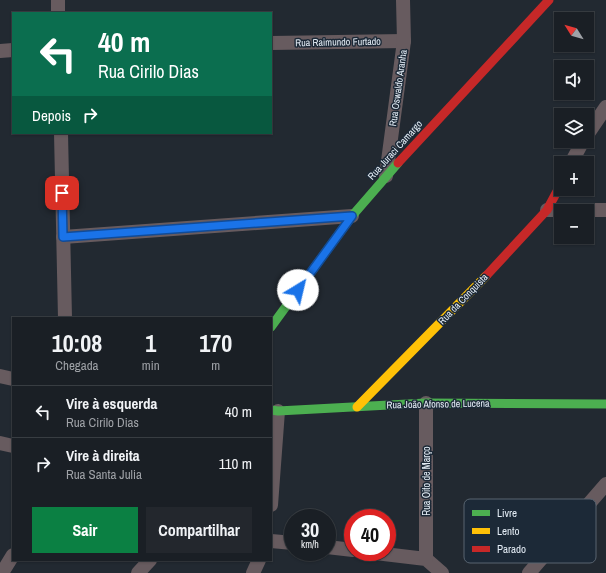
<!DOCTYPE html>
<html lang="pt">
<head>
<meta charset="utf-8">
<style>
	body { margin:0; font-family:"Archivo Narrow",sans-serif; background:#23272d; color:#f1f3f6; height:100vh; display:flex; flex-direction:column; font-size:15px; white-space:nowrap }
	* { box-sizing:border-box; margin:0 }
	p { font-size:13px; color:#9fa2a7 }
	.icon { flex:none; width:22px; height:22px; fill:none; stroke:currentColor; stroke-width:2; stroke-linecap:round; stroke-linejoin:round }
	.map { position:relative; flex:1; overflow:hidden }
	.sheet { position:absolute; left:12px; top:317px; width:260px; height:244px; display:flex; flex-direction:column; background:#1a1f25; border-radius:0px; box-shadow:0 1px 3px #0004,0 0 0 1px #383d42 }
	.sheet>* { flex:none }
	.banner { position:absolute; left:12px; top:12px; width:260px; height:122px; border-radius:0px; box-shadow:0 1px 3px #0004,0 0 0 1px #383d42; background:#0b6e4f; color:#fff; overflow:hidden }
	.needle { width:26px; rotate:307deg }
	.controls { position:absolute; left:554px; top:12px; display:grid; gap:8px }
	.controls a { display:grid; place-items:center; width:40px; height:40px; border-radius:0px; background:#1a1f25; box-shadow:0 1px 3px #0004,0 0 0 1px #383d42; font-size:20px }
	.speed { position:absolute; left:284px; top:509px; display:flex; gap:8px; font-size:20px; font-weight:700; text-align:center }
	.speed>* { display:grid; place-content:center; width:52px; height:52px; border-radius:50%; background:#1a1f25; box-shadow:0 1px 3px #0004,0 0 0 1px #383d42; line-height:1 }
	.speed small { font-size:10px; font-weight:400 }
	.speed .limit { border:6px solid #d22; background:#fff; color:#111 }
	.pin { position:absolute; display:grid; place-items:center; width:34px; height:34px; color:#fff; margin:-17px; border-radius:8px; box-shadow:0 2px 6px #0006 }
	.me { position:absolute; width:44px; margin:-22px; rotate:36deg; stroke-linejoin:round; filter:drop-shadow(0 0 3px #0008) }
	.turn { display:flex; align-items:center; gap:14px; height:84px; padding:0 20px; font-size:18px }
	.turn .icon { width:52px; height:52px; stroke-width:2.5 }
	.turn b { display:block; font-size:28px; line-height:34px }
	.then { display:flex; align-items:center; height:38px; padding:0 20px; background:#0003; gap:8px; font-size:15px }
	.eta { display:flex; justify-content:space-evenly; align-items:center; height:68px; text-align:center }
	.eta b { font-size:24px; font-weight:800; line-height:28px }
	.cta { display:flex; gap:8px; margin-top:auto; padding:8px 20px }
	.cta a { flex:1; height:46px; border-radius:0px; background:#0b8043; color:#fff; font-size:16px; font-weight:800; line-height:46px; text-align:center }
	.cta a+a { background:#23272d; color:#f1f3f6 }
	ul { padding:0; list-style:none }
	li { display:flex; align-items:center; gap:12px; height:52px; padding:0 20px; border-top:1px solid #383d42 }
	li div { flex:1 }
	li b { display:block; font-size:15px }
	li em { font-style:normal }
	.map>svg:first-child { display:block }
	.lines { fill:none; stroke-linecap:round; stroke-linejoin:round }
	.street { stroke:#675b5f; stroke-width:14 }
	.fast { stroke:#4caf50; stroke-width:9 }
	.slow { stroke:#ffc107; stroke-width:9 }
	.jam { stroke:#c62828; stroke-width:9 }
	.route-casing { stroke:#114b97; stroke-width:10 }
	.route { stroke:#1a73e8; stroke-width:7 }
	.labels { text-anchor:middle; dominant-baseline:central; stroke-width:3; stroke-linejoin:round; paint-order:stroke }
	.street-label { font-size:10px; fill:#e4edf6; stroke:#1c2937 }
	.key { fill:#1c2937; stroke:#586470; stroke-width:1 }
	.key-label { font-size:11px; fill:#e4edf6 }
</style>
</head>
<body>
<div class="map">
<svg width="606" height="573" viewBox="0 0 606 573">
	<rect width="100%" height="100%" fill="#222931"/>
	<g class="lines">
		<g class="street">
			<path d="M58,0v13"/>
			<path d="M271,43l133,-2"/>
			<path d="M0,51l13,-1"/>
			<path d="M61,133l4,185"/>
			<path d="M587,135l19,-28"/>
			<path d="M571,163l12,-22"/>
			<path d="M386,176l18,-135 -1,-41"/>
			<path d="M547,210h59"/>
			<path d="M63,237l289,-21"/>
			<path d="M0,376l13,3"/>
			<path d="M0,443l13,3"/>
			<path d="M271,505l7,-94"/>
			<path d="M271,541l22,2"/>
			<path d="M327,547l26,3"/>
			<path d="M367,552l59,7 16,14"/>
			<path d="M426,559v-156"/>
			<path d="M2,573l11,-18"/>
			<path d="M138,573l12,-13"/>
			<path d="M253,573l6,-13"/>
			<path d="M529,573l77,-89"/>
		</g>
		<g class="fast">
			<path d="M271,327l81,-111 46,-53"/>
			<path d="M271,410l7,1 148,-8 180,1"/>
		</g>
		<path class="slow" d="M357,407l129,-131"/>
		<g class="jam">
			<path d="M398,163l151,-163"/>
			<path d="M486,276l61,-66 14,-26"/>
		</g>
	</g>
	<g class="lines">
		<g class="route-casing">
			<path id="route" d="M62,193l1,44 289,-21 -54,74"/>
		</g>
		<use href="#route" class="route"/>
	</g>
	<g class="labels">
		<g class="street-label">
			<text transform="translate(338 42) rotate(-1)">Rua Raimundo Furtado</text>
			<text transform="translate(398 88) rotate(-82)">Rua Oswaldo Aranha</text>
			<text transform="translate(395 150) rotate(-48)">Rua Juraci Camargo</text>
			<text transform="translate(463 299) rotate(-46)">Rua da Conquista</text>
			<text transform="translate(438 404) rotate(-1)">Rua João Afonso de Lucena</text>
			<text transform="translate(426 481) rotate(-90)">Rua Oito de Março</text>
		</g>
	</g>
	<rect x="464" y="499" width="132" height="64" rx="6" class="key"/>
	<rect x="472" y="510" width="18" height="6" fill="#4caf50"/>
	<rect x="472" y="528" width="18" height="6" fill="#ffc107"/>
	<rect x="472" y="546" width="18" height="6" fill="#c62828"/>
	<g class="key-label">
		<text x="497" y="517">Livre</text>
		<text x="497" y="535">Lento</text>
		<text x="497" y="553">Parado</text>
	</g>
</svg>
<div class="controls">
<a><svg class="needle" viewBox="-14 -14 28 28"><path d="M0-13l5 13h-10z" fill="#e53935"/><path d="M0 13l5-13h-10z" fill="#9fa2a7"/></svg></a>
<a><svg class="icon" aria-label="sound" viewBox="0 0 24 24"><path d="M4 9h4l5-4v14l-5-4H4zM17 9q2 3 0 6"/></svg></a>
<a><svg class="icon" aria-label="layers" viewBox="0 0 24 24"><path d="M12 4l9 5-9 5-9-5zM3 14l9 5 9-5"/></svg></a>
<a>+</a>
<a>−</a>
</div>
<div class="speed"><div>30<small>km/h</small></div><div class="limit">40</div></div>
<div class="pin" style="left:62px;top:193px;background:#d93025"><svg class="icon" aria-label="arrive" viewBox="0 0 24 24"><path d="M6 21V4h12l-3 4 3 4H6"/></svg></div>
<svg class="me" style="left:298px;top:290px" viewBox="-20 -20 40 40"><circle r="19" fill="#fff"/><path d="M0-13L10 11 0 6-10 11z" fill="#1a73e8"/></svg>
<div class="banner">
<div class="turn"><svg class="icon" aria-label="left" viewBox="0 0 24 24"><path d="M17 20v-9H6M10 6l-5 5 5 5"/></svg><div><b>40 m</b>Rua Cirilo Dias</div></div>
<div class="then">Depois<svg class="icon" aria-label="right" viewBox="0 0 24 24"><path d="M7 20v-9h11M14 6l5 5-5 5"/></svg></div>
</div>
<section class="sheet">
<div class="eta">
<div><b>10:08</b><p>Chegada</p></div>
<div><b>1</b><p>min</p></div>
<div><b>170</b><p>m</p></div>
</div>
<ul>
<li><svg class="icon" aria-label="left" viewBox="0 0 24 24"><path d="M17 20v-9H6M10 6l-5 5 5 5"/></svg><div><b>Vire à esquerda</b><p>Rua Cirilo Dias</p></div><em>40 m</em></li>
<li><svg class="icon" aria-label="right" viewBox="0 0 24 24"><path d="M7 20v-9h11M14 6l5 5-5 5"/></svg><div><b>Vire à direita</b><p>Rua Santa Julia</p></div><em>110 m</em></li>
</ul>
<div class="cta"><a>Sair</a><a>Compartilhar</a></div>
</section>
</div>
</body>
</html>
